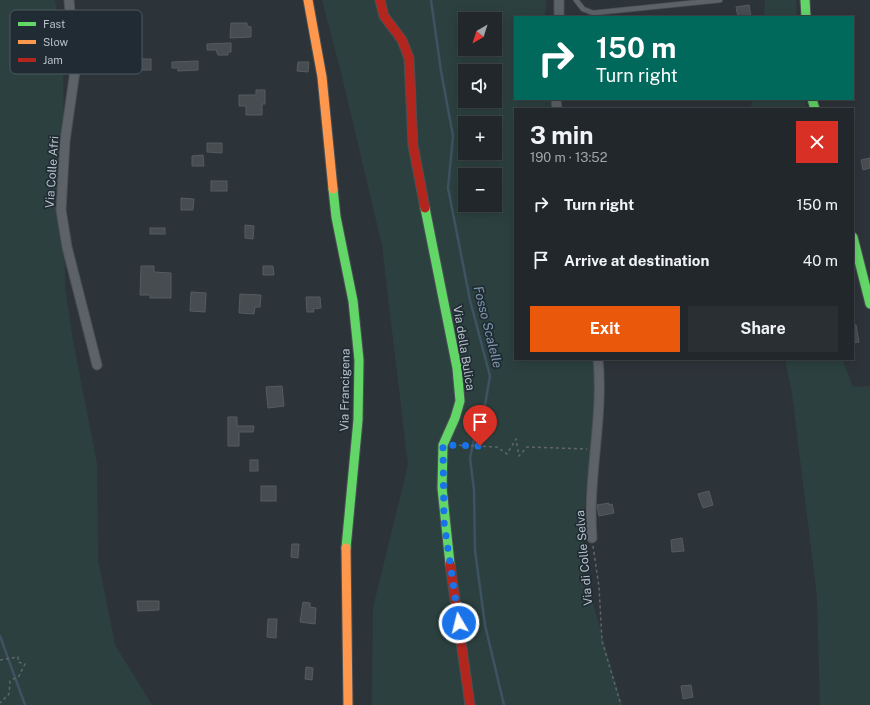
<!DOCTYPE html>
<html lang="en">
<head>
<meta charset="utf-8">
<style>
	body { margin:0; font-family:"Public Sans",sans-serif; background:#2a2f33; color:#f1f3f6; height:100vh; display:flex; flex-direction:column; font-size:15px; white-space:nowrap }
	* { box-sizing:border-box; margin:0 }
	p { font-size:13px; color:#a2a5a9 }
	.icon { flex:none; width:22px; height:22px; fill:none; stroke:currentColor; stroke-width:2; stroke-linecap:round; stroke-linejoin:round }
	.map { position:relative; flex:1; overflow:hidden }
	.side { position:absolute; left:514px; top:108px; width:340px; height:252px; display:flex; flex-direction:column; background:#22272b; border-radius:0px; box-shadow:0 2px 10px #0003,0 0 0 1px #3f4447 }
	.side>* { flex:none }
	.guide { position:absolute; left:514px; top:16px; width:340px; height:84px; border-radius:0px; box-shadow:0 2px 10px #0003,0 0 0 1px #3f4447; background:#00695c; color:#fff; overflow:hidden }
	.needle { width:26px; rotate:219deg }
	.tools { position:absolute; left:458px; top:12px; display:grid; gap:8px }
	.tools a { display:grid; place-items:center; width:44px; height:44px; border-radius:0px; background:#22272b; box-shadow:0 2px 10px #0003,0 0 0 1px #3f4447; font-size:20px }
	.pin { position:absolute; display:grid; place-items:center; width:34px; height:34px; color:#fff; margin:-41px -17px; border-radius:50% 50% 50% 0; rotate:-45deg; box-shadow:0 0 4px #0007 }
	.pin .icon { rotate:45deg }
	.me { position:absolute; width:44px; margin:-22px; rotate:352deg; stroke-linejoin:round; filter:drop-shadow(0 0 3px #0008) }
	.turn { display:flex; align-items:center; gap:14px; height:84px; padding:0 16px; font-size:18px }
	.turn .icon { width:52px; height:52px; stroke-width:2.5 }
	.turn b { display:block; font-size:28px; line-height:34px }
	.round { display:grid; place-items:center; flex:none; width:42px; height:42px; border-radius:0px; background:#2a2f33 }
	.head { display:flex; align-items:center; justify-content:space-between; height:68px; padding:0 16px }
	h1 { font-size:24px; font-weight:700; line-height:30px }
	.action { display:flex; gap:8px; margin-top:auto; padding:8px 16px }
	.action a { flex:1; height:46px; border-radius:0px; background:#ea580c; color:#fff; font-size:16px; font-weight:700; line-height:46px; text-align:center }
	.action a+a { background:#2a2f33; color:#f1f3f6 }
	ul { padding:0; list-style:none }
	li { display:flex; align-items:center; gap:12px; height:56px; padding:0 16px }
	li div { flex:1 }
	li b { display:block; font-size:15px }
	li em { font-style:normal }
	.map>svg:first-child { display:block }
	.green { fill:#2c413f; fill-rule:evenodd }
	.lines { fill:none; stroke-linecap:round; stroke-linejoin:round }
	.stream { stroke:#3d5361; stroke-width:2.5 }
	.building { fill:#464c50; stroke:#555c61 }
	.lane-casing { stroke:#4a5054; stroke-width:6 }
	.street-casing { stroke:#4a5054; stroke-width:11 }
	.fast-casing { stroke:#4a5054; stroke-width:11 }
	.slow-casing { stroke:#4a5054; stroke-width:11 }
	.jam-casing { stroke:#4a5054; stroke-width:11 }
	.path { stroke:#60666a; stroke-width:1.5; stroke-dasharray:3 3; stroke-linecap:butt }
	.lane { stroke:#5c6267; stroke-width:4.5 }
	.street { stroke:#5c6267; stroke-width:9 }
	.fast { stroke:#63d668; stroke-width:9 }
	.slow { stroke:#ff974d; stroke-width:9 }
	.jam { stroke:#b3261e; stroke-width:9 }
	.route { stroke:#1a73e8; stroke-width:7; stroke-dasharray:0 12.6 }
	.labels { text-anchor:middle; dominant-baseline:central; stroke-width:3.5; stroke-linejoin:round; paint-order:stroke }
	.street-label { font-size:12px; fill:#b8c1c9; stroke:#202b33 }
	.water-label { font-size:13px; font-style:italic; fill:#7b96aa; stroke:#202b33 }
	.key { fill:#202b33; stroke:#4e5860; stroke-width:1 }
	.key-label { font-size:11px; fill:#b8c1c9 }
</style>
</head>
<body>
<div class="map">
<svg width="870" height="705" viewBox="0 0 870 705">
	<rect width="100%" height="100%" fill="#2d3439"/>
	<g class="green">
		<path d="M0,0h55l8,54 2,233 8,54 24,123 1,96 17,85 37,60h-152z"/>
		<path d="M322,0h224l-1,17h-30v82h38l2,10h-40v250h79l4,63 -10,49 -6,63 12,73 28,98h-250l1,-97 35,-143 -26,-220 -41,-173zM465,19h30v30h-30zM465,71h30v30h-30zM465,123h30v30h-30zM465,175h30v30h-30z"/>
		<path d="M765,0h31l1,17h-33z"/>
		<path d="M753,99h51l3,10h-57z"/>
		<path d="M785,359h57l11,28 17,-1v319h-50l-3,-109 -25,-203z"/>
	</g>
	<g class="lines">
		<g class="stream">
			<path d="M431,0l10,71 12,65 -5,52 22,112 20,76 -5,29 -10,30 -5,23 4,32 1,60 10,75 19,80"/>
			<path d="M0,636l25,69"/>
		</g>
	</g>
	<g class="building">
		<path d="M749,5l2,12h-13l-2,-10z"/>
		<path d="M231,23h16v3l4,1v10l-21,1z"/>
		<path d="M231,43v9h-3v3h-10l-2,-5h-9v-6z"/>
		<rect x="133" y="59" width="18" height="11"/>
		<path d="M198,61v9l-20,1v-3h-6v-6z"/>
		<path d="M298,62h11l-1,10 -11,-1z"/>
		<path d="M256,90h9v14h-3v11h-16v-9h-7v-11h17z"/>
		<path d="M207,143h15v10l-15,-1z"/>
		<path d="M203,155l1,11h-12v-10z"/>
		<path d="M870,158v10l-7,2 -2,-10z"/>
		<rect x="211" y="181" width="16" height="10"/>
		<path d="M181,198l13,1 -1,11h-12z"/>
		<path d="M245,225l9,1 -1,13 -8,-1z"/>
		<rect x="150" y="228" width="15" height="6"/>
		<path d="M141,266h13v6l17,1v25h-21v-3h-10z"/>
		<path d="M263,266h10l1,9h-11z"/>
		<path d="M191,292l15,1 -1,19 -15,-1z"/>
		<path d="M240,294l21,1 -1,12h-5l-1,7 -15,-1z"/>
		<path d="M306,297h14l1,11 -8,1 1,3h-7z"/>
		<path d="M853,325h3l3,17 -6,1z"/>
		<path d="M282,386l2,20 -16,2 -2,-21z"/>
		<path d="M228,417h9v9h17l-1,6h-14v14h-11z"/>
		<rect x="250" y="460" width="8" height="11"/>
		<rect x="261" y="486" width="15" height="15"/>
		<path d="M709,491l4,14 -10,3 -5,-14z"/>
		<path d="M609,503v2l3,-1 2,9 -15,3 -2,-11z"/>
		<path d="M682,538l2,13 -12,1 -1,-12z"/>
		<path d="M292,544h7l-1,14 -7,-1z"/>
		<path d="M137,601h22v9l-21,1z"/>
		<path d="M303,602l7,1v4l6,1 -1,16 -15,-2z"/>
		<path d="M268,619h9l-1,19 -9,-1z"/>
		<path d="M306,667l7,1 -1,12 -7,-1z"/>
		<path d="M691,685l2,12 -10,2 -2,-13z"/>
	</g>
	<g class="lines">
		<g class="lane-casing">
			<path id="lane" d="M576,0l7,9 10,4 127,-13"/>
		</g>
		<g class="street-casing">
			<g id="street">
				<path d="M69,0l6,71 -10,70 -4,69 6,37 30,118"/>
				<path d="M559,17v-17"/>
				<path d="M556,99l1,10"/>
				<path d="M592,538c-5,-60 12,-119 6,-179"/>
			</g>
		</g>
		<g class="fast-casing">
			<g id="fast">
				<path d="M805,0l1,17"/>
				<path d="M812,99l3,10"/>
				<path d="M333,189l3,28 17,84 6,59 -1,60 -12,128"/>
				<path d="M425,208l32,160 3,33 -5,17 -12,27 -1,43 8,76"/>
				<path d="M853,237l17,67"/>
			</g>
		</g>
		<g class="slow-casing">
			<g id="slow">
				<path d="M308,0l14,77 11,112"/>
				<path d="M346,548l2,157"/>
			</g>
		</g>
		<g class="jam-casing">
			<g id="jam">
				<path d="M380,0l4,16 18,24 7,18 4,87 12,63"/>
				<path d="M450,564l20,141"/>
			</g>
		</g>
		<g class="path">
			<path d="M453,445l44,2 10,7 9,-15 3,17 8,-9 60,2"/>
			<path d="M593,546l6,41 3,54 19,64"/>
			<path d="M0,660l18,-3v5l7,2 -6,12 -9,5 -1,13 -9,9"/>
		</g>
		<use href="#lane" class="lane"/>
		<use href="#street" class="street"/>
		<use href="#fast" class="fast"/>
		<use href="#slow" class="slow"/>
		<use href="#jam" class="jam"/>
	</g>
	<g class="lines">
		<path class="route" d="M459,623l-15,-101 -1,-73v-4l37,1"/>
	</g>
	<g class="labels">
		<g class="street-label">
			<text transform="translate(52 172) rotate(-86)">Via Colle Afri</text>
			<text transform="translate(464 348) rotate(81)">Via della Bulica</text>
			<text transform="translate(345 390) rotate(-89)">Via Francigena</text>
			<text transform="translate(584 558) rotate(-95)">Via di Colle Selva</text>
		</g>
		<g class="water-label">
			<text transform="translate(488 327) rotate(76)">Fosso Scalelle</text>
		</g>
	</g>
	<rect x="10" y="10" width="132" height="64" rx="6" class="key"/>
	<rect x="18" y="22" width="18" height="4" fill="#63d668"/>
	<rect x="18" y="40" width="18" height="4" fill="#ff974d"/>
	<rect x="18" y="58" width="18" height="4" fill="#b3261e"/>
	<g class="key-label">
		<text x="43" y="28">Fast</text>
		<text x="43" y="46">Slow</text>
		<text x="43" y="64">Jam</text>
	</g>
</svg>
<div class="tools">
<a><svg class="needle" viewBox="-14 -14 28 28"><path d="M0-13l5 13h-10z" fill="#e53935"/><path d="M0 13l5-13h-10z" fill="#a2a5a9"/></svg></a>
<a><svg class="icon" aria-label="sound" viewBox="0 0 24 24"><path d="M4 9h4l5-4v14l-5-4H4zM17 9q2 3 0 6"/></svg></a>
<a>+</a>
<a>−</a>
</div>
<div class="pin" style="left:480px;top:446px;background:#d93025"><svg class="icon" aria-label="arrive" viewBox="0 0 24 24"><path d="M6 21V4h12l-3 4 3 4H6"/></svg></div>
<svg class="me" style="left:459px;top:623px" viewBox="-20 -20 40 40"><circle r="17" fill="#1a73e8" stroke="#fff" stroke-width="3"/><path d="M0-11L8 9 0 5-8 9z" fill="#fff"/></svg>
<div class="guide">
<div class="turn"><svg class="icon" aria-label="right" viewBox="0 0 24 24"><path d="M7 20v-9h11M14 6l5 5-5 5"/></svg><div><b>150 m</b>Turn right</div></div>
</div>
<section class="side">
<div class="head"><div><h1>3 min</h1><p>190 m · 13:52</p></div><a class="round" style="background:#d93025;color:#fff"><svg class="icon" aria-label="close" viewBox="0 0 24 24"><path d="M6 6l12 12M18 6L6 18"/></svg></a></div>
<ul>
<li><svg class="icon" aria-label="right" viewBox="0 0 24 24"><path d="M7 20v-9h11M14 6l5 5-5 5"/></svg><div><b>Turn right</b></div><em>150 m</em></li>
<li><svg class="icon" aria-label="arrive" viewBox="0 0 24 24"><path d="M6 21V4h12l-3 4 3 4H6"/></svg><div><b>Arrive at destination</b></div><em>40 m</em></li>
</ul>
<div class="action"><a>Exit</a><a>Share</a></div>
</section>
</div>
</body>
</html>
